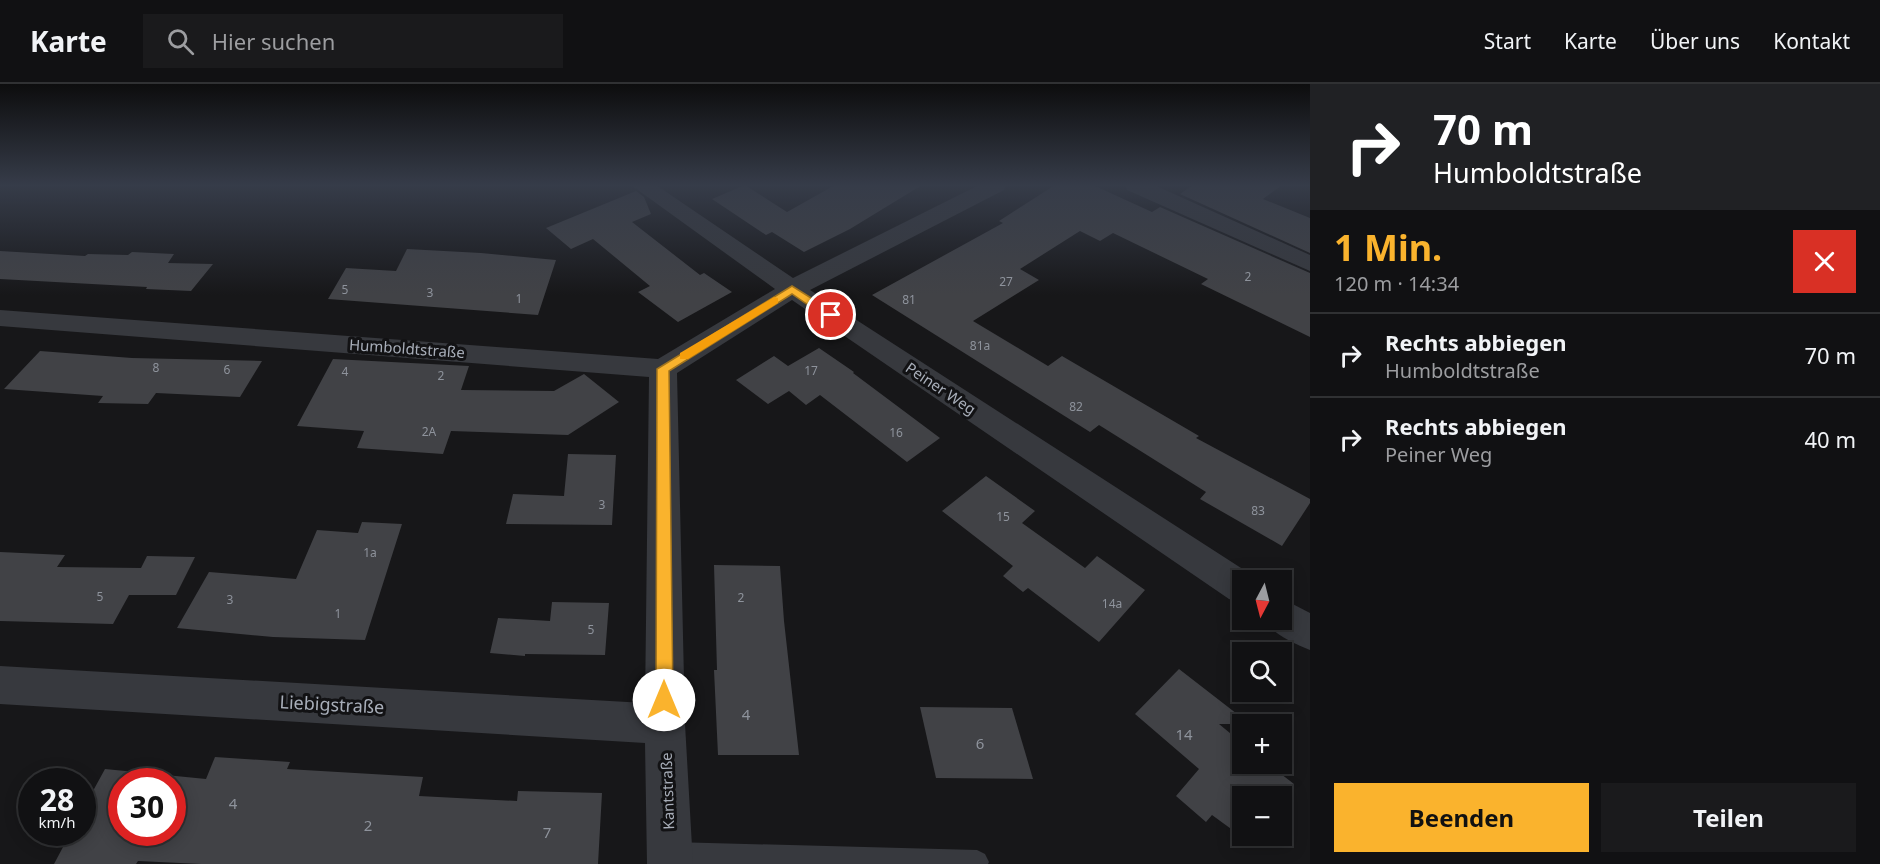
<!DOCTYPE html>
<html lang="de">
<head>
<meta charset="utf-8">
<style>
	body { margin:0; font-family:"Noto Sans",sans-serif; background:#1a1a1c; color:#f1f3f6; height:100vh; display:flex; flex-direction:column; font-size:22px; white-space:nowrap }
	* { box-sizing:border-box; margin:0 }
	p { font-size:20px; color:#9c9da0 }
	.icon { flex:none; width:33px; height:33px; fill:none; stroke:currentColor; stroke-width:2; stroke-linecap:round; stroke-linejoin:round }
	.map { position:relative; flex:1; overflow:hidden }
	.panel { display:flex; flex-direction:column; background:#111113; width:570px }
	.panel>* { flex:none }
	.banner { background:#202124; color:#fff; overflow:hidden }
	.needle { width:39px; rotate:187deg }
	.fabs { position:absolute; left:1232px; top:486px; display:grid; gap:12px }
	.fabs a { display:grid; place-items:center; width:60px; height:60px; border-radius:0px; background:#111113; box-shadow:0 3px 15px #0003,0 0 0 2px #303133; font-size:30px }
	.speed { position:absolute; left:18px; top:684px; display:flex; gap:12px; font-size:30px; font-weight:700; text-align:center }
	.speed>* { display:grid; place-content:center; width:78px; height:78px; border-radius:50%; background:#111113; box-shadow:0 3px 15px #0003,0 0 0 2px #303133; line-height:1 }
	.speed small { font-size:15px; font-weight:400 }
	.speed .limit { border:9px solid #d22; background:#fff; color:#111 }
	.pin { position:absolute; display:grid; place-items:center; width:51px; height:51px; color:#fff; margin:-26px; border:3px solid #fff; border-radius:50%; box-shadow:0 2px 6px #0007 }
	.me { position:absolute; width:66px; margin:-33px; rotate:0deg; stroke-linejoin:round; filter:drop-shadow(0 0 4px #0008) }
	.turn { display:flex; align-items:center; gap:21px; height:126px; padding:0 24px; font-size:27px }
	.turn .icon { width:78px; height:78px; stroke-width:2.5 }
	.turn b { display:block; font-size:42px; line-height:51px }
	.round { display:grid; place-items:center; flex:none; width:63px; height:63px; border-radius:0px; background:#1a1a1c }
	.overview { display:flex; align-items:center; justify-content:space-between; height:102px; padding:0 24px }
	h1 { font-size:36px; font-weight:700; line-height:45px; color:#fab32d }
	.cta { display:flex; gap:12px; margin-top:auto; padding:12px 24px }
	.cta a { flex:1; height:69px; border-radius:0px; background:#fab32d; color:#111; font-size:24px; font-weight:700; line-height:69px; text-align:center }
	.cta a+a { background:#1a1a1c; color:#f1f3f6 }
	ul { padding:0; list-style:none }
	li { display:flex; align-items:center; gap:18px; height:84px; padding:0 24px; border-top:2px solid #303133 }
	li div { flex:1 }
	li b { display:block; font-size:22px }
	li em { font-style:normal }
	header { display:flex; align-items:center; gap:36px; box-sizing:border-box; height:84px; padding:0 30px; background:#111113; border-bottom:2px solid #303133 }
	header strong { font-size:28px }
	nav { display:flex; gap:33px; margin-inline-start:auto; font-size:21px }
	.search { width:420px; height:54px; background:#1a1a1c; display:flex; align-items:center; gap:15px; box-sizing:border-box; padding:0 21px; border-radius:0px; color:#9c9da0; font-size:22px }
	main { display:flex; flex:1; min-height:0 }
	.map>svg:first-child { display:block }
	.building { fill:#414246; fill-rule:evenodd }
	.lines { fill:none; stroke-linecap:round; stroke-linejoin:round }
	.service { fill:#37393e; fill-rule:evenodd }
	.minor { fill:#37393e; fill-rule:evenodd }
	.route { fill:#fab32d; stroke:#a2741d; stroke-width:1.5 }
	.slow { fill:#f59e0b }
	.labels { text-anchor:middle; dominant-baseline:central; stroke-width:6; stroke-linejoin:round; paint-order:stroke }
	.number-label { font-size:12px; fill:#8e939c }
	.street-label { font-size:15px; fill:#a8aeb9; stroke:#121214 }
	.near-number-label { font-size:15px; fill:#8e939c }
	.near-street-label { font-size:18px; fill:#a8aeb9; stroke:#121214 }
</style>
</head>
<body>
<header>
<strong>Karte</strong>
<div class="search"><svg class="icon" aria-label="search" viewBox="0 0 24 24"><circle cx="10" cy="10" r="6"/><path d="M15 15l6 6"/></svg>Hier suchen</div>
<nav><a>Start</a><a>Karte</a><a>Über uns</a><a>Kontakt</a></nav>
</header>
<main>
<div class="map">
<svg width="1310" height="780" viewBox="0 0 1310 780">
	<rect width="100%" height="100%" fill="#171719"/>
	<g class="building">
		<path d="M745,101l42,27 48,-27h87l-72,44 -46,23 -32,-20 -6,3 -54,-36z"/>
		<path d="M1055,101h38l59,27 8,-5 150,66v64l-109,-53 7,-5 -95,-46 -13,8 -20,-10 -60,38 19,11 -66,41 75,45 14,-10 137,80 -3,2 114,61v4l-28,43 -82,-47 6,-7 -107,-67 -9,7 -218,-137 131,-72 -4,-2z"/>
		<path d="M1193,101h89l-19,14 47,19v35l-130,-59z"/>
		<path d="M636,107l8,6 7,17 -19,8 68,53 4,-2 28,19 -54,30 -40,-30 12,-6 -57,-47 -22,10 -25,-21z"/>
		<path d="M407,165l74,4 75,7 -18,55 -210,-16 18,-31 50,3z"/>
		<path d="M0,167l85,5 3,-2 40,1 4,-3 42,2 -6,9 45,1 -22,27 -45,-2 1,-2 -147,-8z"/>
		<path d="M819,264l35,24 -1,1 87,65 -33,24 -87,-67 -14,10 -17,-14 -21,13 -32,-24 38,-24 14,10z"/>
		<path d="M40,267l92,7 130,3 -22,36 -84,-4 -8,11 -50,-1 5,-7 -99,-7z"/>
		<path d="M333,275l136,7 -8,24 93,1 30,-17 35,28 -51,33 -117,-4 -8,23 -86,-6 7,-17 -67,-5z"/>
		<path d="M568,370l48,1 -4,70 -106,-1 7,-30 51,2z"/>
		<path d="M986,392l49,35 -13,12 63,45 12,-12 48,34 -46,52 -71,-54 -5,4 -20,-16 10,-10 -71,-55z"/>
		<path d="M362,438l40,2 -37,116 -92,-3 -96,-9 32,-56 87,7 21,-49 41,3z"/>
		<path d="M0,468l65,3 -8,12 84,1 6,-12 48,1 -19,38h-47l-16,29 -113,-3z"/>
		<path d="M714,481l66,1 4,55 15,134h-81l-4,-85h3z"/>
		<path d="M552,518l57,1 -4,52 -80,-1v2l-35,-3 8,-35 52,3z"/>
		<path d="M1179,585l71,55h-31l23,19v21h26l26,20 -13,17v-5h-39v40h12l-5,6 -37,-27 -6,7 -30,-26 23,-27 -64,-55z"/>
		<path d="M920,623l92,1 21,71 -97,-1z"/>
		<path d="M215,673l75,5 -3,7 136,8 -4,19 98,5 1,-10 84,2 -4,71h-397l-63,-3 -2,3h-82l17,-32h11v-21l23,-42 101,10zM122,698h50v50h-50z"/>
	</g>
	<g class="lines">
		<path class="service" d="M672,758l305,8 8,4 4,8 -1,2h-320l-4,-2 -4,-8 4,-8z"/>
		<g class="minor">
			<path d="M631,101h25l137,93 186,-93h27l-2,5 -194,100 445,287 1,3h-14v24l-13,-5 -437,-299 -115,73 8,351 8,140h-46l-2,-121 -645,-39v-38l645,37 4,-326 -649,-51v-16l658,49 117,-70z"/>
			<path d="M1125,101h29l156,70v16l-183,-81z"/>
			<path d="M1281,514l29,15v37c-15,-6 -38,-16 -45,-30h16z"/>
		</g>
	</g>
	<linearGradient id="sky" x2="0" y2="1"><stop stop-color="#0d0d0e"/><stop offset="0.48" stop-color="#363c49"/><stop offset="1" stop-color="#363c49" stop-opacity="0"/></linearGradient>
	<rect width="1310" height="211" fill="url(#sky)"/>
	<path class="route" d="M792,202l43,27v5h-8l-35,-24 -123,77 4,329 -2,6 -7,2 -6,-2 -2,-6 1,-331z"/>
	<path class="slow" d="M774,213l4,1v5l-90,56h-8v-6z"/>
	<g class="labels">
		<g class="number-label">
			<text x="1248" y="192">2</text>
			<text x="1006" y="197">27</text>
			<text x="345" y="205">5</text>
			<text x="430" y="208">3</text>
			<text x="519" y="214">1</text>
			<text x="909" y="215">81</text>
			<text x="980" y="261">81a</text>
			<text x="156" y="283">8</text>
			<text x="227" y="285">6</text>
			<text x="811" y="286">17</text>
			<text x="345" y="287">4</text>
			<text x="441" y="291">2</text>
			<text x="1076" y="322">82</text>
			<text x="429" y="347">2A</text>
			<text x="896" y="348">16</text>
			<text x="602" y="420">3</text>
			<text x="1258" y="426">83</text>
			<text x="1003" y="432">15</text>
			<text x="370" y="468">1a</text>
			<text x="100" y="512">5</text>
			<text x="741" y="513">2</text>
			<text x="230" y="515">3</text>
			<text x="1112" y="519">14a</text>
			<text x="338" y="529">1</text>
			<text x="591" y="545">5</text>
		</g>
		<g class="street-label">
			<text transform="translate(407 264) rotate(4)">Humboldtstraße</text>
			<text transform="translate(941 304) rotate(34)">Peiner Weg</text>
			<text transform="translate(667 707) rotate(-92)">Kantstraße</text>
		</g>
		<g class="near-number-label">
			<text x="746" y="630">4</text>
			<text x="1184" y="650">14</text>
			<text x="980" y="659">6</text>
			<text x="233" y="719">4</text>
			<text x="368" y="741">2</text>
			<text x="547" y="748">7</text>
		</g>
		<g class="near-street-label">
			<text transform="translate(332 620) rotate(3)">Liebigstraße</text>
		</g>
	</g>
</svg>
<div class="fabs">
<a><svg class="needle" viewBox="-14 -14 28 28"><path d="M0-13l5 13h-10z" fill="#e53935"/><path d="M0 13l5-13h-10z" fill="#9c9da0"/></svg></a>
<a><svg class="icon" aria-label="search" viewBox="0 0 24 24"><circle cx="10" cy="10" r="6"/><path d="M15 15l6 6"/></svg></a>
<a>+</a>
<a>−</a>
</div>
<div class="speed"><div>28<small>km/h</small></div><div class="limit">30</div></div>
<div class="pin" style="left:831px;top:231px;background:#d93025"><svg class="icon" aria-label="arrive" viewBox="0 0 24 24"><path d="M6 21V4h12l-3 4 3 4H6"/></svg></div>
<svg class="me" style="left:664px;top:616px" viewBox="-20 -20 40 40"><circle r="19" fill="#fff"/><path d="M0-13L10 11 0 6-10 11z" fill="#fab32d"/></svg>
</div>
<section class="panel">
<div class="banner">
<div class="turn"><svg class="icon" aria-label="right" viewBox="0 0 24 24"><path d="M7 20v-9h11M14 6l5 5-5 5"/></svg><div><b>70 m</b>Humboldtstraße</div></div>
</div>
<div class="overview"><div><h1>1 Min.</h1><p>120 m · 14:34</p></div><a class="round" style="background:#d93025;color:#fff"><svg class="icon" aria-label="close" viewBox="0 0 24 24"><path d="M6 6l12 12M18 6L6 18"/></svg></a></div>
<ul>
<li><svg class="icon" aria-label="right" viewBox="0 0 24 24"><path d="M7 20v-9h11M14 6l5 5-5 5"/></svg><div><b>Rechts abbiegen</b><p>Humboldtstraße</p></div><em>70 m</em></li>
<li><svg class="icon" aria-label="right" viewBox="0 0 24 24"><path d="M7 20v-9h11M14 6l5 5-5 5"/></svg><div><b>Rechts abbiegen</b><p>Peiner Weg</p></div><em>40 m</em></li>
</ul>
<div class="cta"><a>Beenden</a><a>Teilen</a></div>
</section>
</main>
</body>
</html>
